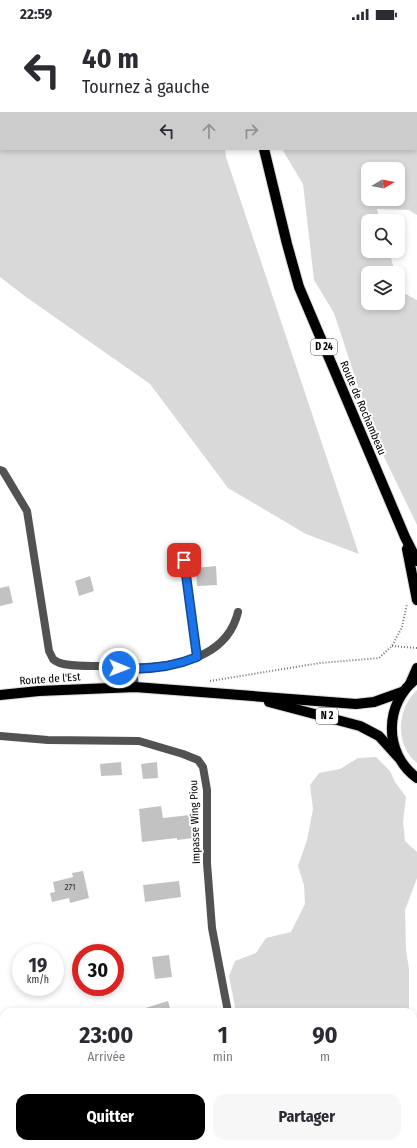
<!DOCTYPE html>
<html lang="fr">
<head>
<meta charset="utf-8">
<style>
	body { margin:0; font-family:"Fira Sans Condensed",sans-serif; background:#f7f7f7; color:#2b2b33; height:100vh; display:flex; flex-direction:column; font-size:15px; white-space:nowrap }
	* { box-sizing:border-box; margin:0 }
	p { font-size:13px; color:#7c7c81 }
	.icon { flex:none; width:22px; height:22px; fill:none; stroke:currentColor; stroke-width:2; stroke-linecap:round; stroke-linejoin:round }
	.map { position:relative; flex:1; overflow:hidden }
	.sheet { position:absolute; left:0px; top:980px; width:417px; height:140px; display:flex; flex-direction:column; background:#fff; border-radius:12px 12px 0 0; box-shadow:0 2px 6px #0003 }
	.sheet>* { flex:none }
	.hud { position:absolute; left:0px; top:0px; width:417px; height:122px; box-shadow:0 2px 6px #0003; background:#fff; color:#2b2b33; overflow:hidden }
	.needle { width:26px; rotate:80deg }
	.controls { position:absolute; left:361px; top:134px; display:grid; gap:8px }
	.controls a { display:grid; place-items:center; width:44px; height:44px; border-radius:8px; background:#fff; box-shadow:0 2px 6px #0003; font-size:20px }
	.speed { position:absolute; left:12px; top:916px; display:flex; gap:8px; font-size:20px; font-weight:700; text-align:center }
	.speed>* { display:grid; place-content:center; width:52px; height:52px; border-radius:50%; background:#fff; box-shadow:0 2px 6px #0003; line-height:1 }
	.speed small { font-size:10px; font-weight:400 }
	.speed .limit { border:6px solid #d22; background:#fff; color:#111 }
	.pin { position:absolute; display:grid; place-items:center; width:34px; height:34px; color:#fff; margin:-17px; border-radius:8px; box-shadow:0 2px 6px #0006 }
	.me { position:absolute; width:44px; margin:-22px; rotate:91deg; stroke-linejoin:round; filter:drop-shadow(0 0 3px #0008) }
	.turn { display:flex; align-items:center; gap:14px; height:84px; padding:0 16px; font-size:18px }
	.turn .icon { width:52px; height:52px; stroke-width:2.5 }
	.turn b { display:block; font-size:28px; line-height:34px }
	.lanes { display:flex; align-items:center; height:38px; padding:0 16px; background:#0003; justify-content:center; gap:20px; direction:ltr }
	.lanes .off { opacity:.35 }
	.eta { display:flex; justify-content:space-evenly; align-items:center; height:68px; text-align:center }
	.eta b { font-size:24px; font-weight:700; line-height:28px }
	.cta { display:flex; gap:8px; margin-top:auto; padding:8px 16px }
	.cta a { flex:1; height:46px; border-radius:12px; background:#000; color:#fff; font-size:16px; font-weight:700; line-height:46px; text-align:center }
	.cta a+a { background:#f7f7f7; color:#2b2b33 }
	.status { display:flex; justify-content:space-between; align-items:center; height:28px; padding:0 20px; background:#fff; direction:ltr }
	.status svg { height:11px; fill:currentColor }
	.map>svg:first-child { display:block }
	.green { fill:#d9d9d9; fill-rule:evenodd }
	.building { fill:#c2c2c2 }
	.lines { fill:none; stroke-linecap:round; stroke-linejoin:round }
	.primary-casing { stroke:#dbdbdb; stroke-width:12 }
	.path { stroke:#747474; stroke-width:2; stroke-dasharray:1 2; stroke-linecap:butt }
	.lane { stroke:#525252; stroke-width:6 }
	.street { stroke:#525252; stroke-width:8 }
	.primary { stroke:#000; stroke-width:10 }
	.route-casing { stroke:#114b97; stroke-width:10 }
	.route { stroke:#1a73e8; stroke-width:7 }
	.labels { text-anchor:middle; dominant-baseline:central; stroke-width:4; stroke-linejoin:round; paint-order:stroke }
	.number-label { font-size:9px; fill:#303030 }
	.shield { fill:#fff; stroke:#4c4c4c; stroke-width:1 }
	.shield-label { font-size:10px; font-weight:bold; fill:#000 }
	.street-label { font-size:11px; fill:#000; stroke:#fff }
</style>
</head>
<body>
<div class="status"><b>22:59</b><svg viewBox="0 0 49 12"><path d="M0 12V9h3v3zM5 12V6h3v6zM10 12V3h3v9zM15 12V0h3v12zM26 1h20v11H26zM47 4h2v5h-2z"/></svg></div>
<div class="map">
<svg width="417" height="1120" viewBox="0 0 417 1120">
	<rect width="100%" height="100%" fill="#fff"/>
	<g class="green">
		<path d="M0,0h204l-203,1v120h224l1,8 133,397 -53,-20 -78,-46 -78,-104 -124,-87 -26,-20z"/>
		<path d="M264,0h153v187l-8,-5 -32,-1 3,12h-12v30h21l6,22h-27v30h30v-18l2,6 17,9v225l-42,-87 -41,-125 -20,-33 -11,-96 -21,-35h134v-120zM368,141h30v30h-30z"/>
		<path d="M417,662v73c-23,-19 -20,-54 0,-73z"/>
		<path d="M376,729l14,14 5,11 11,15 -3,25 2,19 12,11v26l-12,32 1,40 3,19v43h-173l-7,-36 6,-15 21,-8 10,-15 25,-6 14,-28 -1,-19 -6,-19 9,-26 6,-31 -3,-24 9,-12 21,-4 18,-11z"/>
		<path d="M413,1004l4,10v106h-55l-1,-4h52z"/>
		<path d="M264,1116h52l-8,4h-44z"/>
	</g>
	<g class="building">
		<path d="M216,538l1,19 -20,1 -1,-18z"/>
		<path d="M90,548l4,15 -15,5 -4,-15z"/>
		<path d="M9,558l4,17 -13,3v-18z"/>
		<path d="M121,734l1,13 -21,1 -1,-12z"/>
		<path d="M157,734l1,16 -15,1 -2,-15z"/>
		<path d="M161,778l2,12 27,-3 3,23 -16,2v-2l-35,4 -3,-33z"/>
		<path d="M83,843l6,27 -19,5 -1,-5 -17,4 -2,-9 5,-1 -2,-10 20,-5 -1,-4z"/>
		<path d="M179,853l2,16 -36,5 -2,-17z"/>
		<path d="M169,927l3,22 -17,2 -3,-22z"/>
		<path d="M168,973l3,11h-32v-2z"/>
	</g>
	<g class="lines">
		<g class="primary-casing">
			<g id="primary">
				<path d="M240,0v1"/>
				<path d="M264,121l23,95 12,43 106,250 12,24"/>
				<path d="M407,521l10,51"/>
				<path d="M417,650c-33,25 -34,75 0,100"/>
				<path d="M410,656l7,-16"/>
				<path d="M0,667l39,-4 96,-4 221,17 18,-2 28,-10"/>
				<path d="M269,674l91,24 19,10 19,21"/>
			</g>
		</g>
		<g class="path">
			<path d="M392,618l25,2"/>
			<path d="M210,653l110,-18 59,-5 13,-12 10,-19 5,-23"/>
		</g>
		<g class="lane">
			<path d="M0,1065l4,4"/>
			<path d="M38,1116l2,4"/>
		</g>
		<g class="street">
			<path d="M0,442l3,1 24,40 22,140c1,2 3,6 4,8 7,8 34,7 45,7 47,4 126,5 140,-54"/>
			<path d="M184,532l13,97"/>
			<path d="M133,641l2,18"/>
			<path d="M0,708l48,4 91,1 44,13 15,6 5,7 4,23v73l5,65 16,84"/>
			<path d="M256,1116l1,4"/>
		</g>
		<use href="#primary" class="primary"/>
	</g>
	<g class="lines">
		<g class="route-casing">
			<path id="route" d="M119,640c26,2 54,-1 78,-11l-13,-97"/>
		</g>
		<use href="#route" class="route"/>
	</g>
	<g class="labels">
		<g class="number-label">
			<text x="70" y="859">271</text>
		</g>
		<g class="shield">
			<rect x="311" y="311" width="26" height="16" rx="3"/>
			<rect x="316" y="680" width="22" height="16" rx="3"/>
		</g>
		<g class="shield-label">
			<text x="324" y="319">D 24</text>
			<text x="327" y="688">N 2</text>
		</g>
		<g class="street-label">
			<text transform="translate(363 380) rotate(67)">Route de Rochambeau</text>
			<text transform="translate(50 651) rotate(-4)">Route de l'Est</text>
			<text transform="translate(195 794) rotate(-92)">Impasse Wing Piou</text>
		</g>
	</g>
</svg>
<div class="controls">
<a><svg class="needle" viewBox="-14 -14 28 28"><path d="M0-13l5 13h-10z" fill="#e53935"/><path d="M0 13l5-13h-10z" fill="#7c7c81"/></svg></a>
<a><svg class="icon" aria-label="search" viewBox="0 0 24 24"><circle cx="10" cy="10" r="6"/><path d="M15 15l6 6"/></svg></a>
<a><svg class="icon" aria-label="layers" viewBox="0 0 24 24"><path d="M12 4l9 5-9 5-9-5zM3 14l9 5 9-5"/></svg></a>
</div>
<div class="speed"><div>19<small>km/h</small></div><div class="limit">30</div></div>
<div class="pin" style="left:184px;top:532px;background:#d93025"><svg class="icon" aria-label="arrive" viewBox="0 0 24 24"><path d="M6 21V4h12l-3 4 3 4H6"/></svg></div>
<svg class="me" style="left:119px;top:640px" viewBox="-20 -20 40 40"><circle r="17" fill="#1a73e8" stroke="#fff" stroke-width="3"/><path d="M0-11L8 9 0 5-8 9z" fill="#fff"/></svg>
<div class="hud">
<div class="turn"><svg class="icon" aria-label="left" viewBox="0 0 24 24"><path d="M17 20v-9H6M10 6l-5 5 5 5"/></svg><div><b>40 m</b>Tournez à gauche</div></div>
<div class="lanes"><svg class="icon" aria-label="left" viewBox="0 0 24 24"><path d="M17 20v-9H6M10 6l-5 5 5 5"/></svg><svg class="icon off" aria-label="ahead" viewBox="0 0 24 24"><path d="M12 20V5M6 11l6-6 6 6"/></svg><svg class="icon off" aria-label="right" viewBox="0 0 24 24"><path d="M7 20v-9h11M14 6l5 5-5 5"/></svg></div>
</div>
<section class="sheet">
<div class="eta">
<div><b>23:00</b><p>Arrivée</p></div>
<div><b>1</b><p>min</p></div>
<div><b>90</b><p>m</p></div>
</div>
<div class="cta"><a>Quitter</a><a>Partager</a></div>
</section>
</div>
</body>
</html>
